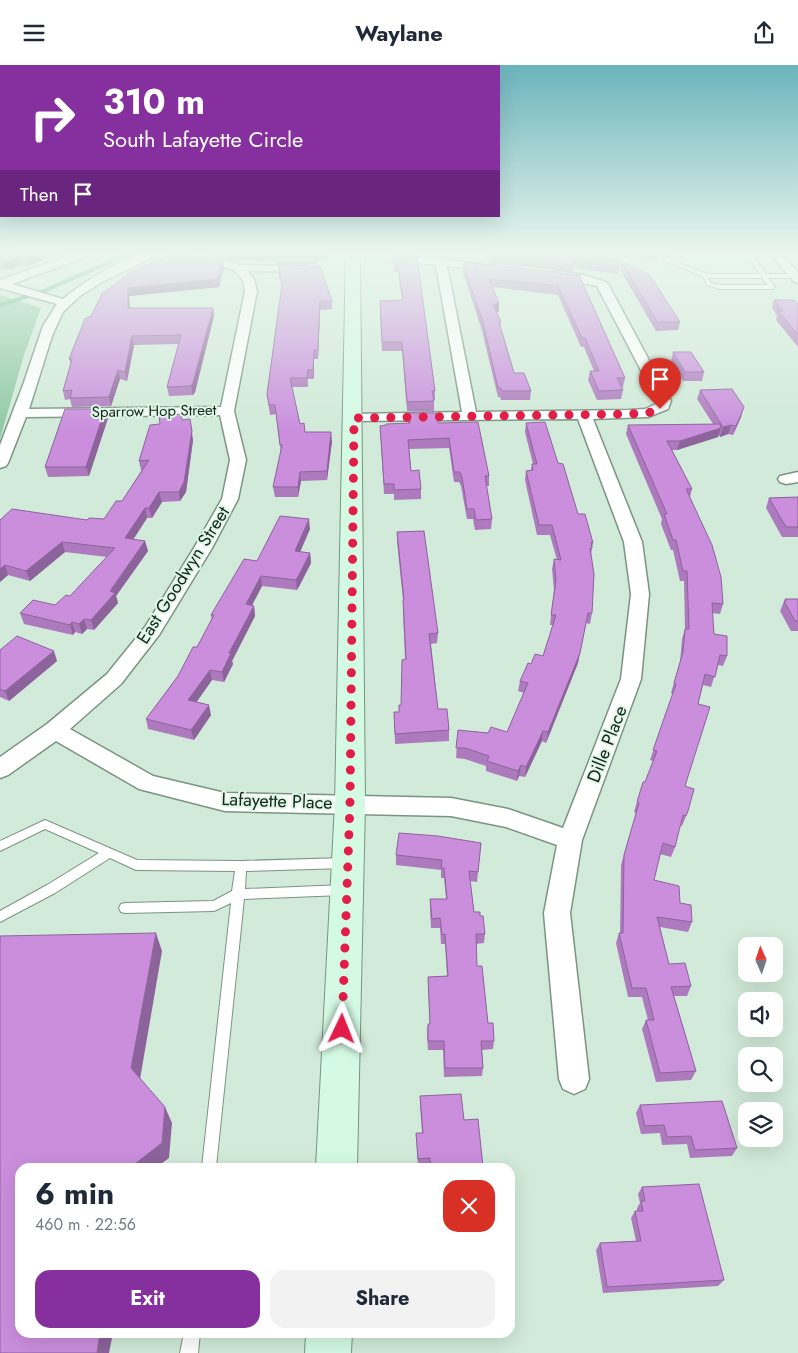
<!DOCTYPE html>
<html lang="en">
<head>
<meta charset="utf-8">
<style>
	body { margin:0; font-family:Jost,sans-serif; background:#f2f2f3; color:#1f2937; height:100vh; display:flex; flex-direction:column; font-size:19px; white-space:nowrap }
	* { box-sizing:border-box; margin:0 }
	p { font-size:16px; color:#747a83 }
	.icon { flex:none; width:28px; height:28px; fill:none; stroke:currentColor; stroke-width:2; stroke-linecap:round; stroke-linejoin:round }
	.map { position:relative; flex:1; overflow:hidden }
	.drawer { position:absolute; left:15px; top:1098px; width:500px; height:175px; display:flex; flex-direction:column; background:#fff; border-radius:15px; box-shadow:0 5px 20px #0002 }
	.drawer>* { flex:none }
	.guide { position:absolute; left:0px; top:0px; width:500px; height:152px; box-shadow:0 5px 20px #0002; background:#85309e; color:#fff; overflow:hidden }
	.needle { width:32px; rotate:357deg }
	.buttons { position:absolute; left:738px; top:872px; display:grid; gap:10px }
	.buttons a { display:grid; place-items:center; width:45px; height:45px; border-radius:10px; background:#fff; box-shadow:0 5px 20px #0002; font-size:25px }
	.pin { position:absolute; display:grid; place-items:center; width:42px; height:42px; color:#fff; margin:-51px -21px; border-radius:50% 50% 50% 0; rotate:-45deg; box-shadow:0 0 5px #0007 }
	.pin .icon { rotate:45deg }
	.me { position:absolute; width:55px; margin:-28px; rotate:2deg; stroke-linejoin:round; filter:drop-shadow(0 0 4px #0008) }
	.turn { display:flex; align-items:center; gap:18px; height:105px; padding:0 20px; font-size:22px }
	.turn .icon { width:65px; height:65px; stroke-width:2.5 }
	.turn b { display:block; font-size:35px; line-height:42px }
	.then { display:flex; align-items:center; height:48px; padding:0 20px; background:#0003; gap:10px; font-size:19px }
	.round { display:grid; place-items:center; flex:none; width:52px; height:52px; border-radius:15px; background:#f2f2f3 }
	.headline { display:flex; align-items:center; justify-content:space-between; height:85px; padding:0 20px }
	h1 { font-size:30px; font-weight:700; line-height:38px }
	.button { display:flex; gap:10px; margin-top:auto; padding:10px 20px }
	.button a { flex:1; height:58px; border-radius:15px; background:#85309e; color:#fff; font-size:20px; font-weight:700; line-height:58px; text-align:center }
	.button a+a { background:#f2f2f3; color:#1f2937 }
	header { display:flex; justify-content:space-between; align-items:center; height:65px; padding:0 20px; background:#fff; font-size:22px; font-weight:700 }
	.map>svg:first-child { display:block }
	.green { fill:#8fc9a3 }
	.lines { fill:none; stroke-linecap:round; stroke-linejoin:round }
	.stream { stroke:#50b47a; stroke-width:4 }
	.lane-casing { stroke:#7b9383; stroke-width:2 }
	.street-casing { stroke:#7b9383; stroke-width:3 }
	.secondary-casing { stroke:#7b9383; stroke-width:2 }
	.lane { fill:#fff; fill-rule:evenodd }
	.street { fill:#fff; fill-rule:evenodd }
	.secondary { fill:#d4fae4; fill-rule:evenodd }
	.wall { fill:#ae7abe }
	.shaded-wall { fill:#8d639b }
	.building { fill:#ca8edd; stroke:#8d639b }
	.route { stroke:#e11d48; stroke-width:9; stroke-dasharray:0 16.2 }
	.labels { text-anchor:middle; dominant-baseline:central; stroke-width:4; stroke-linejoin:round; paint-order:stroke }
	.far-street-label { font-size:15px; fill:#19221c; stroke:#def8e6 }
	.street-label { font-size:18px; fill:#19221c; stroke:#def8e6 }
</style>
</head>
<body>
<header><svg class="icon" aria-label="menu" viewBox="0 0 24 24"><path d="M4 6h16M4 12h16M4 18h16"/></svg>Waylane<svg class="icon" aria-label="share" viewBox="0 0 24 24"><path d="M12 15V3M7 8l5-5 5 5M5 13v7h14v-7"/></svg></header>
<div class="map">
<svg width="798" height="1288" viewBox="0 0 798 1288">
	<rect width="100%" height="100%" fill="#d1ead9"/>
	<path class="green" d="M0,230l41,13 -17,47 -24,84z"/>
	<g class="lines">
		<path class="stream" d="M0,240l44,-14 88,-39"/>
		<g class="lane-casing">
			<g id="lane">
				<path d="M641,187h7l60,22h52l-14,-22h5l15,22h29l3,2 -3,2h-27l7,9 -3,2h-52l-13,-4 -4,-9zM708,213h54l6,7h-48l-9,-2z"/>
				<path d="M45,755l92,40 104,1 104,-3 4,2 2,3 -2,3 -4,2 -99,3 -1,18 98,-4 4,1 2,4 -2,4 -4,1 -99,4 -28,268h-14l29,-264 -17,8 -89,2 -4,-1 -2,-4 2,-4 4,-1 88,-2 19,-10 3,-20 -99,-1 -26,-12 -55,35 -55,29v-11l47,-26 52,-32 -54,-24 -45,22v-10z"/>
				<path d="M184,1268h16l-2,20h-18z"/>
			</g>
		</g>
		<g class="street-casing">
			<g id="street">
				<path d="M80,187h15l-1,2 -82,30 51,15c24,-20 70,-49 101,-47l-62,30 -22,14 -17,16 -11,24 -23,73 192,-2 24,-116 -2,-11 -9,-10 -53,-16 -1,-2h16l43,13 67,1 6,3 -6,3 -59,-1 7,8 3,12 -23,120 12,49 -8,39 -26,49 -53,87 -38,49 -51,45 83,47 72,17 226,5 57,11 55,19 58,-149 10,-85 -7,-52 -46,-123 -229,2 -2,-3 2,-3 5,-1 108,-2 -26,-147 -82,-10 -5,-3h31l116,14 2,2 -2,2 -4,1 -45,-5 29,146 153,-2 16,-1 11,-5 1,-3 -60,-115c-10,-3 -46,-6 -51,-11 10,-9 48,3 60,7l2,2 63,117 -3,8 -20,8 -55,2 49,123 7,52 -8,85 -59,161 -12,73 19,166 -4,10 -11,5 -11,-5 -4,-10 -15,-166 13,-68 -51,-18 -55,-11 -226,-5 -86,-22 -83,-48 -48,34 -8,3v-21l47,-33 60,-50 38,-47 49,-79 28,-49 8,-39 -10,-45 -194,2 -18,46 -2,3 -6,2v-23l23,-60 20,-59 14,-22 -57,-16v-8z"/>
				<path d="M769,187h11l18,21v10l-4,-1z"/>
				<path d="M798,407v10l-12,2 -6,-2 -2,-3 2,-3z"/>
			</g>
		</g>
		<g class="secondary-casing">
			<g id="secondary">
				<path d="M346,187h14l5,552 -8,363h-41l19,-363z"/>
				<path d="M306,1268h46l-1,20h-46z"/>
			</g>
		</g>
		<use href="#lane" class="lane"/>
		<use href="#street" class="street"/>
		<use href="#secondary" class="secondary"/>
	</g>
	<g class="wall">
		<path d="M0,187h68l-10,4 -3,-1 -27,11 -7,-1 -9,4h-7l-5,-1z"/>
		<path d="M209,187h119v7l-11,1v4h-41v-3h-44l-23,-7z"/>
		<path d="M394,187h21v2z"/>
		<path d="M491,187h182l-2,6 -13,-4 -1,6 -54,-6 17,8 -2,12 -45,-6v4l-85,-9 1,-8z"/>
		<path d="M392,189l25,3 18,134v9h-1v11h-27l-5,-60h-20l-2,-42 22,-9 -4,-28h-4z"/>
		<path d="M622,197l58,60 -2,8 -22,1 -36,-61z"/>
		<path d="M463,199l15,3 101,8 46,103 -2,9h-2l2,3 -2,9 -24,1 -9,-20 2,-9h4l-10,-24h-3l-23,-52 -65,-8 6,25h-3l5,10 -1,5 14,46 17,18 -1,9h-29l-1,-3h-2l-16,-66 -19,-59z"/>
		<path d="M278,200l54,36v8l-12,1 -2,49h-4v20h-6v8h-16l8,37 5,8 27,9 -5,39 -26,1 -3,16h-23l-2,-10 8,-34 -5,-39 -6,1 -3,-21 15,-107 -4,-14z"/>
		<path d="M224,204l-5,18 -90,9 1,12h83l1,8 -19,76 -2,3 -24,1 -2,-9 12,-43 -45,1 -7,36 -7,-2 -9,27 -39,1 -2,-8 -5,1 -2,-9 8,-27 -2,-5 22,-43 40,-44z"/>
		<path d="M774,235l24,4v43l-22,-27 1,-5 -5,-7z"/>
		<path d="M673,287l31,20 -2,9h-19l-12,-20z"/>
		<path d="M700,325l41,27 -8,18 -5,-1 -8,3 -1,-2 -1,2 -41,13h-5l20,39 -2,8 33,107 -3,10 -8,-1 2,21 13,22 -4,10 -5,-1 -7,22 -8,-2 -5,19 -13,82 3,25 -6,15 -2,-1 -5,22 -4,10 -11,-3 -6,26 26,23 12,19 -4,10 -28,-5 9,37 22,22 -4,10h-13l22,75 -5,9 -35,2 -14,-53 4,-9h2l-6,-23h-14l-12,-54 3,-10h1l1,-68 15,-52 -2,-1 3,-10 8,-20 8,-21 -3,-1 23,-66 -2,-1 9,-31 2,-23 3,-10 -1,-48h-4l-7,-31h-2l-10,-26 1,-5 -36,-85 2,-9 85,-1 -16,-25z"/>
		<path d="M105,344l3,9 -19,58 -41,1 -3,-10z"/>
		<path d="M408,348l30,10 51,53v10h-3l6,33 -1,10 -16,1 -2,-11h-6l-6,-33 -2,-4h-5l-5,-34 -40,1 2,22 10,18v10l-27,1v-6h-10l-4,-68 28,-3z"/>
		<path d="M182,355l11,20 -7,52 -6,9 -18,1 -10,16h-5l-14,21 12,2 3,10 -32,45 2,7 -24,27 -7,-1 -5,5 -7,-2 -2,3 -49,-11 -4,-11 35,-8 15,-9 37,-39 -42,-5 -35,29 -22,-6 -8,7v-62h87l17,-1 18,-18 20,-31h-1l-2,-9z"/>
		<path d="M526,358l32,40 20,51 15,29 -2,11 1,59 -2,11 -4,-1 -8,40 -32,80 -4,-2 -17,36 -6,-1 -2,5 -31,-10v-5l-21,-7 -9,-1 2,-28 30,3 19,-1 17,-39 -6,-2 2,-10 11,-17 12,-8 10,-31h-3l4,-35 -2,-21 2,-10 3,1 -7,-25h-13l-12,-55 1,-9 5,-1 1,-6h1l-8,-32z"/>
		<path d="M798,432v40h-16l-16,-29 3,-10z"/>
		<path d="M310,464l-10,23 10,1 1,10 -11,22 -3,5 -35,-4 -10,19 2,1 1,10 -23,45 1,3 -9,18 -12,-2 -16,22 15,13 -17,25 -46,-11 -2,-10 32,-43 19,-29 15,-27 -1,-5 46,-54z"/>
		<path d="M397,467l41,101 -1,10 -6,1 7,65 11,21v11l-54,3 -1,-32h5l2,-7 4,-46 -2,-49v-10l-6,-58z"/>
		<path d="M785,534h13v32h-7l-11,-20z"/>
		<path d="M0,585l57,11 -48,40 -9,-4z"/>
		<path d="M481,778l-4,39 -7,-1 4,31 6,4 5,18 -1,9 -8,1 1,22 11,57 6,18 -1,8 -11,1 1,18 -1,8 -38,1 -1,-27h-15l-1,-17 1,-9h2l-2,-38v-9l19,-1 -2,-32h-4l-1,-16h-9l-1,-19v-10h16l-2,-21h-3v-8l-45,-5v-10z"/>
		<path d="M420,1031l44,24 19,47h-53v-1l-12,1 -2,-34h6l-2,-29z"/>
		<path d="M640,1040l97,43 -5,8 -42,2 -3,-14 -25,1 -2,-12 -19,1 -5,-21z"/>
		<path d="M642,1122l82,93 -6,6 -115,7 -7,-43 4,-7 36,-2 -5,-23 4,-7h2v-3l3,-5 -2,-9z"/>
	</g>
	<g class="shaded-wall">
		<path d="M41,187h13l1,3 -27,11 -2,-8z"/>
		<path d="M57,187h11l-10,4z"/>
		<path d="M328,187v7l-11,1 -2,-7z"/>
		<path d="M19,192l2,8 -9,4h-7l-2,-8z"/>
		<path d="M223,196l1,8 -5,18 -90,9 1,20 -2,-8v-20z"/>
		<path d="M320,236v9l-2,49v-9z"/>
		<path d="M499,238v9l-7,1 1,-8z"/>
		<path d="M213,243l1,8 -19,76 -2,3 -2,-9z"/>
		<path d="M132,271l2,9 -7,36 -2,-9z"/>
		<path d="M314,285v29l-1,-9z"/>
		<path d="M118,305l2,9 -9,27 -2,-9z"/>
		<path d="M744,342l-3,10 -8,18 3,-9z"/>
		<path d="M105,344l3,9 -19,58 -3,-9z"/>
		<path d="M190,354l3,21 -7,52 -6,9 -1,-9z"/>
		<path d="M731,360l-3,9 -8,3 3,-10z"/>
		<path d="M721,363l-3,9 -41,13 3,-9z"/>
		<path d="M331,367l1,9 -5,39v-9z"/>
		<path d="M300,407l1,9 -3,16v-10z"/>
		<path d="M159,427l3,10 -10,16 -3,-10z"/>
		<path d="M145,443l2,10 -19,30 -3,-10z"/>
		<path d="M309,454l1,10 -14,32 -1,-10z"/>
		<path d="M145,476l3,10 -32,45 2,7 -24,27 -3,-10z"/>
		<path d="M62,477l3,10 -35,29 -4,-10z"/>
		<path d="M310,488l1,10 -14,27 -1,-10z"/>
		<path d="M5,500l3,10 -8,7v-13z"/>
		<path d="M261,511l1,10 -15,29 -1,-11z"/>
		<path d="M254,541l1,10 -23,45 1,3 -9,18 -2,-10 7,-19z"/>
		<path d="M588,548l-10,50 -32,80 2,-11z"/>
		<path d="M84,554l3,10 -5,5 -3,-10z"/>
		<path d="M72,557l3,10 -2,3 -3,-10z"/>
		<path d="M54,586l3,10 -48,40 -4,-10z"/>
		<path d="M210,605l2,10 -21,30 -3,-10z"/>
		<path d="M209,640l2,10 -17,25 -3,-10z"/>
		<path d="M543,666l-1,10 -17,36 1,-10z"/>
		<path d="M521,700l-2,11 -2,5 1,-10z"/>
		<path d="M156,868l6,18 -23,134 -8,-17z"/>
		<path d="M165,1042l7,16 -3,35 -12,9h-26z"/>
		<path d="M100,1268h13l-4,20h-12z"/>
	</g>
	<g class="building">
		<path d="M0,187h41l-15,6 -7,-1 -9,4h-10z"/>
		<path d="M176,187h6l41,9 -6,18 -89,9v20h85l-20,75 -2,3 -24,1 14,-52 -49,1 -7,36 -7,-2 -9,27 -39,1 2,-8 -9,1 9,-32h-3l16,-40 6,-3 11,-22 29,-22z"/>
		<path d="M226,187h99l-10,1 2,3h-41l-1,-3h-44z"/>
		<path d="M491,187h106l23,10 -1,5 -48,-7 3,5 -85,-10z"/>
		<path d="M392,189l25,3 18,134h-3l2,10 -27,1 -5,-60h-20l-2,-41 23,-1 -5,-36h-4z"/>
		<path d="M467,197l10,1 1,4 3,-3 98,11 46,103h-8l6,12 -24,1 -9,-20h9l-14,-33h-3l-24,-52 -69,-7 10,24 -6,2 8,17h-2l15,51h10l7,18h-29l-1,-3h-3l-15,-66 -20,-58z"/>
		<path d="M622,197l27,12 31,48h-23z"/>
		<path d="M278,200l42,1 12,35h-12l-2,49h-4l-1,20h-5l-1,8h-17l10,46 4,-1 1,9h26l-4,39 -27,1 -2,15h-25l9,-42h-2l-5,-40h-6l-2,-11 15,-110z"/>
		<path d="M774,235h20l4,4v31l-20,-24h5z"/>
		<path d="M673,287h18l13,20h-19z"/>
		<path d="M732,324l12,18 -8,19 -5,-1 -8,2 -23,-37z"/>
		<path d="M65,344h40l-19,58h-41z"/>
		<path d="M408,348h28l2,10 40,-1 11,54h-4l7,43 -16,1 -2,-11h-7l-5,-32 -2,-5h-6l-5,-34 -41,2 3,31 8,-1 2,19 -27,1v-6h-10l-4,-58 6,-1v-1l24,-1z"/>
		<path d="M181,349l1,6 8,-1 2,12 -8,51 -5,10h-20l-10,16h-4l-20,30 20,3 -35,50 5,2 -24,27 -7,-1 -5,5 -7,-2 -2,3 -50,-12 13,-13 22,5 11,-10 4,1 45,-48 -53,-6 -36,29 -21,-6 -5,4v-49l12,-11 75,11 2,-2 15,1 12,-18h6l27,-41 -10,1 11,-36 10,-1 -1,-8z"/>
		<path d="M545,357l13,41 5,1 15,50h7l8,29 -2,-1 1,6h-2l4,26 -2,39h-4l-8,40 -32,79 -5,-1 -17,36 -5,-2 -3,6 -31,-10 2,-5 -24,-8h-9l2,-18 30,3 3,-6 16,5 21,-49 -8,-2 8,-18 3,1 4,-10 8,2 13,-41h-5l5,-35 -2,-21 7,1 -9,-35h-13l-13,-54 7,-1 -1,-6h5l-11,-41z"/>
		<path d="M720,359l1,4 -41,13h-13l25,48h-6l26,56 9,32 2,27 -11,-1 2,31 13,2v20l-7,-1 -5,22 -10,-3 -7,30 12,3 -25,79 9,3 -6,22 -2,5 -3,-1 -8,32 -12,-4 -9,37 25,6 1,17 11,2 1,17 -35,-5 12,47 16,-1 6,23 -20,1 25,84 -36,2 -14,-53h8l-8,-32h-14l-13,-55h4l1,-78 15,-52 -2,-1 6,-20h2l12,-31 -4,-1 23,-66 -2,-1 9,-31 2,-23h4l-2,-58h-4l-7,-31h-3l-9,-26h3l-39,-89z"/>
		<path d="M798,432v30h-12l-17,-29z"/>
		<path d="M280,451l29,3 -14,32 15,2 -11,22 -3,5 -35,-4 -15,28 8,2 -25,47h2l-9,19 -12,-2 -22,30 21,5 -18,25 -45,-11 32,-43 15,-29h4l17,-32h-3l33,-56 13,2z"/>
		<path d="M424,466l14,102 -9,1 9,75h9l2,21 -54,4 -1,-22h5v-7h2l1,-45 4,-1 -3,-59h1l-7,-68z"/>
		<path d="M785,534h13v22h-3l-11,-20h2z"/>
		<path d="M17,571l37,15 -49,40 -5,-2v-39z"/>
		<path d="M399,768l39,3 43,7 -3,29 -9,-1 5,41h6v4h3l2,18h-9l1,32h5l6,57h5l1,18h-13l2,27h-38l-1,-27h-16v-17h2l-2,-47 20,-1 -3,-42 -3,1 -2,-17 -8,1 -2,-20h17l-3,-31h-3l1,-8 -46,-5z"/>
		<path d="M156,868l-25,135 34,39 -3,36 -31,24h-111v166h80l-3,20h-97v-417z"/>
		<path d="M461,1029l3,26 14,-1 5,48h-52l-1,-9 -12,1 -2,-26h7l-3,-37z"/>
		<path d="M722,1036l15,47 -42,2 -4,-14 -24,1 -3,-12 -19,1 -5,-21z"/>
		<path d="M699,1119l25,96 -117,7 -7,-44 41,-2 -6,-30h8l-2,-10h4l-3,-14z"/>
	</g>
	<linearGradient id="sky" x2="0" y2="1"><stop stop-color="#6bb4bc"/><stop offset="0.51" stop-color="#eaf6ee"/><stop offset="1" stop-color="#eaf6ee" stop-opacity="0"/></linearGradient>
	<rect width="798" height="367" fill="url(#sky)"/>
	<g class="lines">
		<path class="route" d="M342,964l8,-225 4,-386 275,-4 19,-1 12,-4"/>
	</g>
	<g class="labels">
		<g class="far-street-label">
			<text transform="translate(154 346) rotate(-1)">Sparrow Hop Street</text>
		</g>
		<g class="street-label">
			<text transform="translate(183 510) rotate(-58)">East Goodwyn Street</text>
			<text transform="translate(607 679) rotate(-69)">Dille Place</text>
			<text transform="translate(277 736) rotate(2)">Lafayette Place</text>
		</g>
	</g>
</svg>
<div class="buttons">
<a><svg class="needle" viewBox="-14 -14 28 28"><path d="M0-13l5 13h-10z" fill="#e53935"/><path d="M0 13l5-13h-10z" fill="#747a83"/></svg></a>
<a><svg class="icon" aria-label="sound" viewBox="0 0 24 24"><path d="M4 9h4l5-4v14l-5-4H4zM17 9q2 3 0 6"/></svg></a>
<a><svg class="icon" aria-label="search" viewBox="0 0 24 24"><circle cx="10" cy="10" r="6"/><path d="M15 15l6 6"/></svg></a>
<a><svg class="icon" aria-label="layers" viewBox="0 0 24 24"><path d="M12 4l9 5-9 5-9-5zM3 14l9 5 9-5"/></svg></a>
</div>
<div class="pin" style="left:660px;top:344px;background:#d93025"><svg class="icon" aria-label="arrive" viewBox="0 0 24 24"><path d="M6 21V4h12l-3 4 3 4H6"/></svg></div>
<svg class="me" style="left:342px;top:964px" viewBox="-20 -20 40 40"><path d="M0-17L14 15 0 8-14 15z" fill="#e11d48" stroke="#fff" stroke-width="4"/></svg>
<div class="guide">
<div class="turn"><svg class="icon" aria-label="right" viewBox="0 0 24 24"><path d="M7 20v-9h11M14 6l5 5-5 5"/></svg><div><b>310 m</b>South Lafayette Circle</div></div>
<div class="then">Then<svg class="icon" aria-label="arrive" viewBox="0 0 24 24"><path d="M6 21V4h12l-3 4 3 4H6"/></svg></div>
</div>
<section class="drawer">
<div class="headline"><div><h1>6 min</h1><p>460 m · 22:56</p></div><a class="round" style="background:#d93025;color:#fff"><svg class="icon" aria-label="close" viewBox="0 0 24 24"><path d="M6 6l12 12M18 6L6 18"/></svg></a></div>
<div class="button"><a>Exit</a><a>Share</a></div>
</section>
</div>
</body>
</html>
